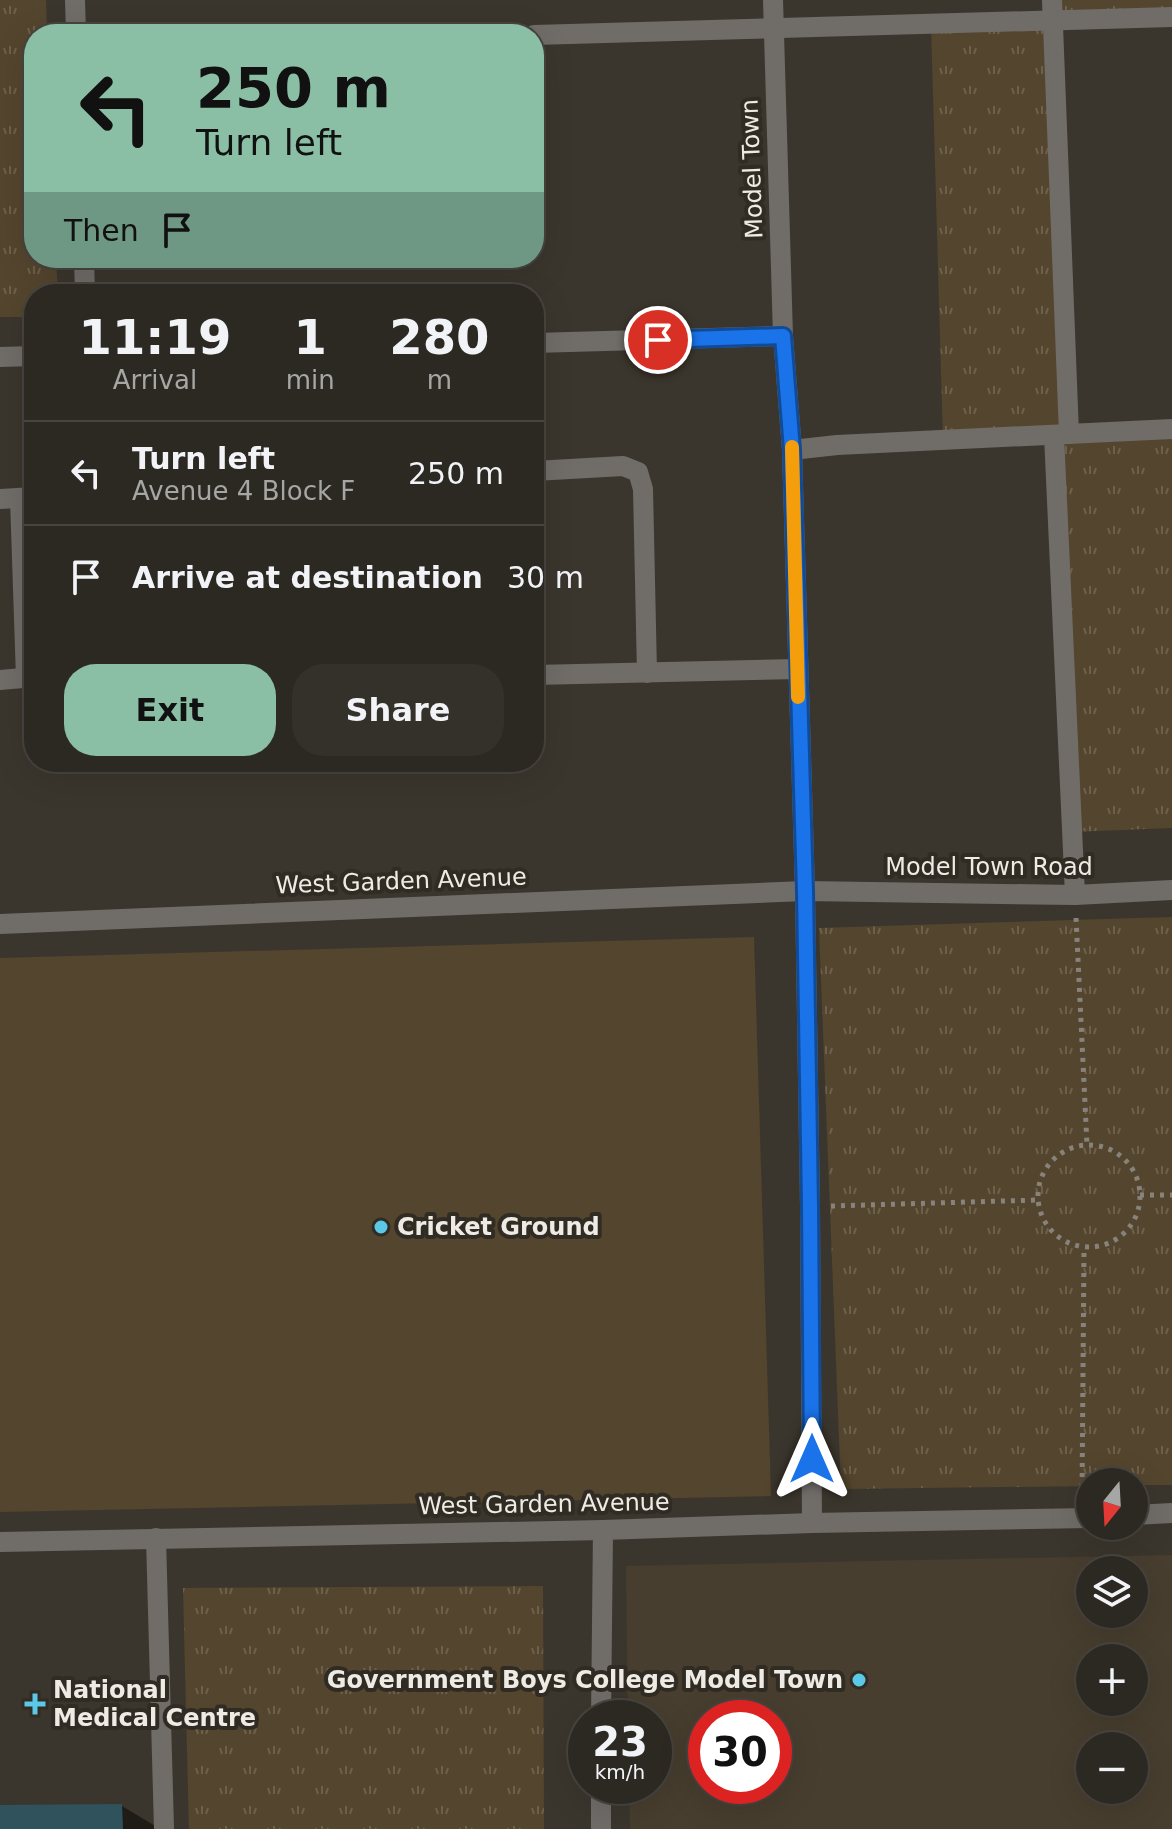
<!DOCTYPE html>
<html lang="en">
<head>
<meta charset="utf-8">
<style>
	body { margin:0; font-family:"DejaVu Sans",sans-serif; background:#34302a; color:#f1f3f6; height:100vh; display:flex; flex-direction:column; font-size:30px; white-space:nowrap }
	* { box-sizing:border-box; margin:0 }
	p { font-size:26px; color:#a6a6a5 }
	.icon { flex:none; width:44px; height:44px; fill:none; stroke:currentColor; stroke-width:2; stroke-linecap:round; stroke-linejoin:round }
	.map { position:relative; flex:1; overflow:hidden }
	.panel { position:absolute; left:24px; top:284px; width:520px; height:488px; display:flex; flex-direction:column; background:#2c2822; border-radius:32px; box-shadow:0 8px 32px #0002,0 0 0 2px #484440 }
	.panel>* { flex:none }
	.hud { position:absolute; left:24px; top:24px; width:520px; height:244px; border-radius:32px; box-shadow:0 8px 32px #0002,0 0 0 2px #484440; background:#8abfa5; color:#111; overflow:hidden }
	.needle { width:52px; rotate:198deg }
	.buttons { position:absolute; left:1076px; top:1468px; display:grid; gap:16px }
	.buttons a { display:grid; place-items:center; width:72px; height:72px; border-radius:50%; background:#2c2822; box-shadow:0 8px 32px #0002,0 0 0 2px #484440; font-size:40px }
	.speed { position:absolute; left:568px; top:1700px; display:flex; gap:16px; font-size:40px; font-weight:700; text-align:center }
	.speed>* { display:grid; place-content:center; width:104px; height:104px; border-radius:50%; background:#2c2822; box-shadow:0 8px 32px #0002,0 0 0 2px #484440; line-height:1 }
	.speed small { font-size:20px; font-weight:400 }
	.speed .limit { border:12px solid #d22; background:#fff; color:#111 }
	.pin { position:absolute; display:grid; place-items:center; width:68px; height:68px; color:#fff; margin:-34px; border:4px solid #fff; border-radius:50%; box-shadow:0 2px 8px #0007 }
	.me { position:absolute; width:88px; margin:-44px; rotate:0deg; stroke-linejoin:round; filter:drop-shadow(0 0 6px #0008) }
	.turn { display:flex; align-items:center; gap:28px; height:168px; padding:0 40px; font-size:36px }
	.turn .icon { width:104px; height:104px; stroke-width:2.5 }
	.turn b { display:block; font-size:56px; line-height:68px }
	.then { display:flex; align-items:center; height:76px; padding:0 40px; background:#0003; gap:16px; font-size:30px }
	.eta { display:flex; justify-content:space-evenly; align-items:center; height:136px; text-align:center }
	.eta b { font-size:48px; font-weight:800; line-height:56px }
	.cta { display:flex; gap:16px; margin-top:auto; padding:16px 40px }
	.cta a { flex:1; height:92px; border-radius:32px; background:#8abfa5; color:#111; font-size:32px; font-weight:800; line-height:92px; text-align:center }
	.cta a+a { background:#34302a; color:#f1f3f6 }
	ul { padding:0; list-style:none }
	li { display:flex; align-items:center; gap:24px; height:104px; padding:0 40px; border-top:2px solid #484440 }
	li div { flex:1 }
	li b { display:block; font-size:30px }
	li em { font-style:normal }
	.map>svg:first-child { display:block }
	.built { fill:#473e2f; fill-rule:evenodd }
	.grass { fill:url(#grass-tufts) }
	.pitch { fill:#54452e }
	.shadow { fill:#0007 }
	.building { fill:#30525c }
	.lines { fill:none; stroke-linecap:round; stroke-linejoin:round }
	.path { stroke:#87837b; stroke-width:5; stroke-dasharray:4 6; stroke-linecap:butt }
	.minor { stroke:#706d69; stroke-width:20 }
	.route-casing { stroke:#114b97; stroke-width:20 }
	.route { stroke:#1a73e8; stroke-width:14 }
	.slow { stroke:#f59e0b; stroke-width:14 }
	.poi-dot { fill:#5ac8e6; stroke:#312c23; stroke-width:3 }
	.labels { text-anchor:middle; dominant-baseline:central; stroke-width:8; stroke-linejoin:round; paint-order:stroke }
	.street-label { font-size:24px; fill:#eeebe5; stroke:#312c23 }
	.poi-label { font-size:24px; font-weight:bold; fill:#eeebe5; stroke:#312c23; text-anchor:start }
</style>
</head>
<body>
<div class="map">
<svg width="1172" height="1829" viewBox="0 0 1172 1829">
	<defs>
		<pattern id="grass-tufts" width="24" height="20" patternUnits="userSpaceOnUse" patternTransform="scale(2)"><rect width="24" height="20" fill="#54452e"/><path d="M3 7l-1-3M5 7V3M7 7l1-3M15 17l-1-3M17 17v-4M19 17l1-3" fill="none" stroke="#6d604c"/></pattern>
	</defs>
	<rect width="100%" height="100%" fill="#3b362d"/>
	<path class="built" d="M1172,1555v274h-542l-1,-43h25v-68h-26l-2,-152zM1090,1570h44v44h-44zM1090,1658h44v44h-44zM774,1718v68h-68v-68zM1134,1746v44h-44v-44z"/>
	<g class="grass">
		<path d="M0,0h46l1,34h-13v224h22l2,36h-24v23h-34z"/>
		<path d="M1052,0h120v17l-119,3 15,413 104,-4v399l-101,4 -17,-397 -111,5 -12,-417 121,-3z"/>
		<path d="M1172,917v568h-38v-3h-44v4l-249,3 -22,-561z"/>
		<path d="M543,1586l1,243h-355l-6,-241z"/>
	</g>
	<path class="pitch" d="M754,937l17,559 -771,16v-554z"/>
	<path class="shadow" d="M122,1806l35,21v2h-157v-22z"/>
	<path class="building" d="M122,1804l1,25h-123v-24z"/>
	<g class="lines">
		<g class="path">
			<path d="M1076,918l11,227"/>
			<circle cx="1089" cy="1196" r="51"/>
			<path d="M1140,1195h32"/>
			<path d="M831,1206l207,-6"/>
			<path d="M1082,1497l2,-250"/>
		</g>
		<g class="minor">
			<path d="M75,0l1,34"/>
			<path d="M773,0l10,336 9,114 13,441 5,315 2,317"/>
			<path d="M1052,0l17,434"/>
			<path d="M534,35l638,-18"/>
			<path d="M84,258l1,36"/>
			<path d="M534,343l249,-7"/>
			<path d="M0,357l34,-1"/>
			<path d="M1054,435l21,460"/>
			<path d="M792,450l45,-5 335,-16"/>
			<path d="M534,471l89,-5 15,6 5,17 4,184"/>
			<path d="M20,498l6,180"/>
			<path d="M0,499l34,-2"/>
			<path d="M534,675l264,-6"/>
			<path d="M0,680l34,-3"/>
			<path d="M0,924l805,-33 270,4 97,-5"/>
			<path d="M1134,1515l38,-2"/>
			<path d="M156,1538l8,291"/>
			<path d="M0,1542l603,-12 209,-7 278,-5"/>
			<path d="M601,1718l2,-188"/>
			<path d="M601,1829v-43"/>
		</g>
	</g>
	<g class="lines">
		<g class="route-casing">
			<path id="route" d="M658,340l125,-4 9,114 13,441 5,315 2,253"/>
		</g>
		<use href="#route" class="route"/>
		<path class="slow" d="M792,447l6,250"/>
	</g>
	<g class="poi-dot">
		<circle cx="381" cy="1227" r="8"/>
		<circle cx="859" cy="1680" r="8"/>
		<path d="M31 1692h8v8h8v8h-8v8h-8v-8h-8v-8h8z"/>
	</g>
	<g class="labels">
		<g class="street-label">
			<text transform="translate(752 169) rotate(-92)">Model Town</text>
			<text x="989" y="867">Model Town Road</text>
			<text transform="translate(401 881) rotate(-2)">West Garden Avenue</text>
			<text transform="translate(544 1504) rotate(-1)">West Garden Avenue</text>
		</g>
		<g class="poi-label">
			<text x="397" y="1227">Cricket Ground</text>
			<text x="843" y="1680" text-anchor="end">Government Boys College Model Town</text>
			<text x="53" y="1690">National<tspan x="53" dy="28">Medical Centre</tspan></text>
		</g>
	</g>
</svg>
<div class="buttons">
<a><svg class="needle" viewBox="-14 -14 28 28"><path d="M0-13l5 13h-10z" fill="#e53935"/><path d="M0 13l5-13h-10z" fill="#a6a6a5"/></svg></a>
<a><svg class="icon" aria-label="layers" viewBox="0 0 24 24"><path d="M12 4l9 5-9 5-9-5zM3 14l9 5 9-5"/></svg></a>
<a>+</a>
<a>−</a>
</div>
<div class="speed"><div>23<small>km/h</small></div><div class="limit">30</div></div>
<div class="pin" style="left:658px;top:340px;background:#d93025"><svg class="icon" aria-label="arrive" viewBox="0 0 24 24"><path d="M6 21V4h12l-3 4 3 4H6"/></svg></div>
<svg class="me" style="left:812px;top:1459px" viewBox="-20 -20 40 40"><path d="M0-17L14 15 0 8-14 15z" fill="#1a73e8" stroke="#fff" stroke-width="4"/></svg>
<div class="hud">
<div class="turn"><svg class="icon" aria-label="left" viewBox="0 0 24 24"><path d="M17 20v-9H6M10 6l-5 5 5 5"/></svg><div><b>250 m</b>Turn left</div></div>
<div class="then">Then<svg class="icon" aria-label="arrive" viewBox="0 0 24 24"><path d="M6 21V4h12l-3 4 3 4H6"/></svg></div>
</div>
<section class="panel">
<div class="eta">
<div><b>11:19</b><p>Arrival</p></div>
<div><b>1</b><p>min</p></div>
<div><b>280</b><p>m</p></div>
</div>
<ul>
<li><svg class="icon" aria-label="left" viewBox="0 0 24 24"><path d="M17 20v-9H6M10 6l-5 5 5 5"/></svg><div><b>Turn left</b><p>Avenue 4 Block F</p></div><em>250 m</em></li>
<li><svg class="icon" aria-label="arrive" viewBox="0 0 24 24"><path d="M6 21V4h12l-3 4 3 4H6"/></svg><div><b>Arrive at destination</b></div><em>30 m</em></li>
</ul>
<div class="cta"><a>Exit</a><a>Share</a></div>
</section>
</div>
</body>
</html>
